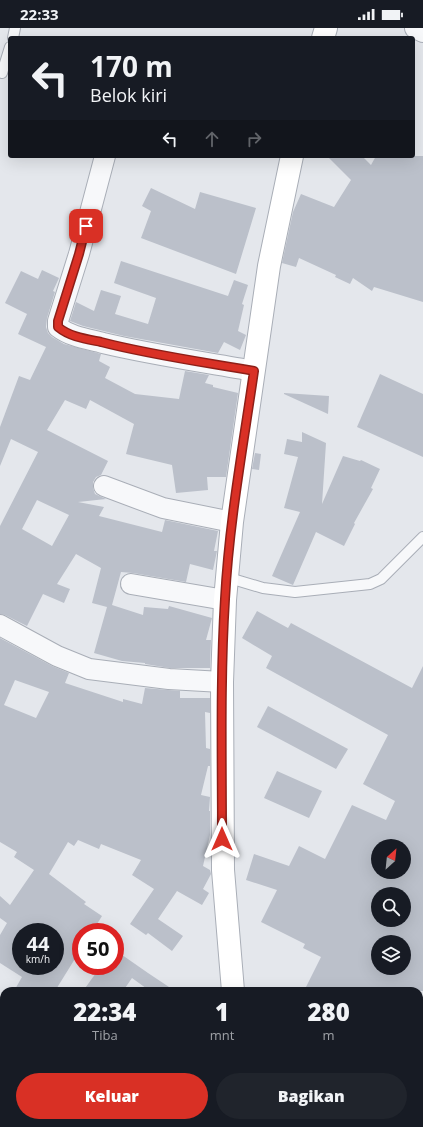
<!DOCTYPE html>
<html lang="id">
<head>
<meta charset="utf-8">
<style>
	body { margin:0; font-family:"Open Sans",sans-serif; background:#20242c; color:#f1f3f6; height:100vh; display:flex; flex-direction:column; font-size:15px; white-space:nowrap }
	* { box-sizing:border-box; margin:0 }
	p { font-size:13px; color:#9ea1a6 }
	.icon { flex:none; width:22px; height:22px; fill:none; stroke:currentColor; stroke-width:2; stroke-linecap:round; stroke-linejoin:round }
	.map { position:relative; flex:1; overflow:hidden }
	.sheet { position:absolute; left:0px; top:959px; width:423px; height:140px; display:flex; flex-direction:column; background:#171b24; border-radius:12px 12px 0 0; box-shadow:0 4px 16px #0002 }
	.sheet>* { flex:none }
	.banner { position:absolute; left:8px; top:8px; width:407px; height:122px; border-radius:4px; box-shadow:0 4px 16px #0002; background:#171b24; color:#f1f3f6; overflow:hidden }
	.needle { width:26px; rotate:27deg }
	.fabs { position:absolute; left:371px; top:811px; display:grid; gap:8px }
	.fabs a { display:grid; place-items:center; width:40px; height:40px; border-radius:50%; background:#171b24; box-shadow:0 4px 16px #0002; font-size:20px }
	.speed { position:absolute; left:12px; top:895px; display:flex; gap:8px; font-size:20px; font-weight:700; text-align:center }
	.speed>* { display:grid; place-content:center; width:52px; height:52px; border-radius:50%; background:#171b24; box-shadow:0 4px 16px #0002; line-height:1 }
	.speed small { font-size:10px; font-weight:400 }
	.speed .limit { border:6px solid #d22; background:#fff; color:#111 }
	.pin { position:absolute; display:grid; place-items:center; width:34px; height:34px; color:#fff; margin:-17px; border-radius:8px; box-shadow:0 2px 6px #0006 }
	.me { position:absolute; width:44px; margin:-22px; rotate:0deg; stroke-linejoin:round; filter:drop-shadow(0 0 3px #0008) }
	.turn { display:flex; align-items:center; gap:14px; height:84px; padding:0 16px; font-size:18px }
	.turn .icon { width:52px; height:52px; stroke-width:2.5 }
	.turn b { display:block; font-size:28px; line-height:34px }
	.lanes { display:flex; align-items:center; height:38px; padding:0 16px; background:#0003; justify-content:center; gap:20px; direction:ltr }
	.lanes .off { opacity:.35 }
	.eta { display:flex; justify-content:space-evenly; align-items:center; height:68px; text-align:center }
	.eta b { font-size:24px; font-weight:800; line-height:28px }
	.action { display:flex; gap:8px; margin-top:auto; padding:8px 16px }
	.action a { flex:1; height:46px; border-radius:24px; background:#d93025; color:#fff; font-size:16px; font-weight:800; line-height:46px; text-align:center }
	.action a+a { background:#20242c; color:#f1f3f6 }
	.status { display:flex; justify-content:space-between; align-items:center; height:28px; padding:0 20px; background:#171b24; direction:ltr }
	.status svg { height:11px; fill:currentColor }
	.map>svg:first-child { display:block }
	.built { fill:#d2d6de }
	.building { fill:#bbc0ca; fill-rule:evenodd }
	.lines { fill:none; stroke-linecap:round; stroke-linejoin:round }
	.lane-casing { stroke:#a9aeb7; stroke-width:12 }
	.street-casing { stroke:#a9aeb7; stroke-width:22 }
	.secondary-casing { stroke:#a9aeb7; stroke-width:24 }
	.lane { stroke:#f7f8fa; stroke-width:10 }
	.street { stroke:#f7f8fa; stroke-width:20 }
	.secondary { stroke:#fff; stroke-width:22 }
	.route-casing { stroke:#8d1f18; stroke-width:10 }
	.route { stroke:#d93025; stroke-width:7 }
</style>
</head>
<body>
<div class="status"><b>22:33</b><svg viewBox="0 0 49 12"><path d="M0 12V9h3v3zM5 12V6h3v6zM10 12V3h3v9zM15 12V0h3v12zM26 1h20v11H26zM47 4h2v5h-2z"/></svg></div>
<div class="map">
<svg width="423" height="1099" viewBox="0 0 423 1099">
	<rect width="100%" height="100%" fill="#e4e7ec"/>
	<path class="built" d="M0,980l4,9v106h86l4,4h-94z"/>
	<g class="building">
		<path d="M327,128h35l9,9 5,-9h47v146l-49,-15 -2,4 -19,-13 -3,6 -15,-7 1,-2 -37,-17 -3,9 -14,-4 11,-51 8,-18 33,13 17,-27z"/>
		<path d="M151,160l44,21 5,-17 56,16 -20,66 -95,-36 10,-27 -9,-5z"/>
		<path d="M121,233l107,35 6,-16 14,5 -6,19 2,1 -6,26 8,4 -6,15 -16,-8 -6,11 -94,-17 -41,-10 -13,-5 6,-19 18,9 7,-21 20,6 -6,18 33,10 8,-26 -42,-15z"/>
		<path d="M42,242l17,8 -6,13 2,1 -8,26 -1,9 2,6 4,4 12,7 37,10 -2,7 11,6 -5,11 30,16 44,5 6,-28 24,4 -4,8 8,2v2l25,6 -12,84h-19l1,13 -32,3 -4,-28 -46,-11 8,-30 -44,-24 -4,9 -21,-9 -18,30 61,31 -7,14 -5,2 -3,5v6l2,6 11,5 -28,3 26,5 -5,9 63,16 3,-12 53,11 -4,20h3l-4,19 -23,-6 -4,18 -53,-9 -12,-1 -9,33 31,10 1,-8 24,2 1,-3 43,12 -6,22h5l-1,28h-40l-25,-4v-1l-23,-2 -28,-8 13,-46 -15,-4 9,-35 -25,-14 -19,30 13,5 -6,14 -21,-9 -16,32 -22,-11 -5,-1v-88l38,-74 -27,-13 -11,27v-39l19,-51 11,4 16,-33 -28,-13 9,-20 -22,-11 16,-32 17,8zM37,472l32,15 -17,31 -30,-17z"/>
		<path d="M380,346l43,20v63l-66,-30z"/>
		<path d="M284,365l45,3 -1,18 -44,-20z"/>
		<path d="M302,404l24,11 -4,61 21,-48 17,5 1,-1 19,9 -9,19 2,1 -19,34 1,1 -11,22 -28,-14 -23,53 -21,-9 28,-64 -16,-4 14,-51 -14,-3 3,-15 15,3z"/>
		<path d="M255,425l6,1 -2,16 -7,-1z"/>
		<path d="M257,583l31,17 3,-5 121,65 11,-22v325h-119l17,-34 -18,-9 2,-4 -44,-22 16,-32 -31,-10 8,-26 35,12 10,-20 26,13 27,-54 34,15 9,-19 -32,-17 25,-49 -122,-67 6,-12 -30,-18zM378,818h26v26h-26zM378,866h26v26h-26zM378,914h26v26h-26z"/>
		<path d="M0,610l52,28 17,7 -4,10 58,19v-3l19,5 3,-16 35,3v7h30v15l-5,-1 1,36 4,1v17h-2l-7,29 9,2 -1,14h1v24l-7,31 7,4 1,4 -8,15 6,4 -7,12 -25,-14 -19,28 25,17 -11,15 -24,-18 -2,2 -16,-11 24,-35 -22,-14 9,-15 -40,-16 -2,5 -21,-9 -4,6 -6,-4 -19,32 37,28 -2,2 18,12 -10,16h-11v17l-26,42h-41l8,-14 -22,-14v-28l7,-12 -7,-5v-22l10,9 24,-35 -20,-13 3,-5 -17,-10zM15,652l34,12 -13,26 -32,-13zM21,904h34v34h-34z"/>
		<path d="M268,678l80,43 -12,20 -79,-42z"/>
		<path d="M277,743l45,20 -13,27 -45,-20z"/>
		<path d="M115,922l33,23 27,18h-25l-18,-13 -9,13h-40l18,-25h14z"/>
	</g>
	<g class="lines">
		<g class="lane-casing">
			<g id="lane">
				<path d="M13,10l2,-10"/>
				<path d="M2,45l8,-26"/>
				<path d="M226,549l37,11 32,4 75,-8 11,-5 42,-42"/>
			</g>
		</g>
		<g class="street-casing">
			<g id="street">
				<path d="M415,0l8,4"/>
				<path d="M105,128l-26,98 -21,67v6c13,10 30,12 45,16 50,12 101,19 151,28"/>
				<path d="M104,458l59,22 69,14"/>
				<path d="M131,556l94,16"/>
				<path d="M0,597l57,31 32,13 80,10 53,3"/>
				<path d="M350,1095l2,4"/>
			</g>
		</g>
		<g class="secondary-casing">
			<g id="secondary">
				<path d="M323,10l3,-10"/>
				<path d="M233,963l-10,-121 -1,-188 3,-82 7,-78 37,-256 23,-110"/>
				<path d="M248,1095l1,4"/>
			</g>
		</g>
		<use href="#lane" class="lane"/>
		<use href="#street" class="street"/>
		<use href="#secondary" class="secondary"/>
	</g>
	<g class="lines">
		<g class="route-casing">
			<path id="route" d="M86,198l-7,28 -21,67v6c12,10 28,12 43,15 50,13 102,20 153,29 -11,76 -25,152 -29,228 -5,80 -3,160 -3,240"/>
		</g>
		<use href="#route" class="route"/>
	</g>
</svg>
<div class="fabs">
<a><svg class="needle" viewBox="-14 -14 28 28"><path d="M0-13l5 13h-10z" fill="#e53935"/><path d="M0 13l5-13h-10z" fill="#9ea1a6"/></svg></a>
<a><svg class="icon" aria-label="search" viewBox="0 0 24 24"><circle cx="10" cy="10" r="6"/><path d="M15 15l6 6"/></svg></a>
<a><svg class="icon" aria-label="layers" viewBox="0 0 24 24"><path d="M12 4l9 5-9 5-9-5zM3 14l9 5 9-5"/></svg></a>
</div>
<div class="speed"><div>44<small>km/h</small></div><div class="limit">50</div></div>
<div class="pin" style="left:86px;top:198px;background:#d93025"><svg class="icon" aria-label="arrive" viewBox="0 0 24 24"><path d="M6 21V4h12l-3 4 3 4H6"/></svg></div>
<svg class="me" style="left:222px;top:811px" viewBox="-20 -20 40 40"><path d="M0-17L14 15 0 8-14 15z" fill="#d93025" stroke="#fff" stroke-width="4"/></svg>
<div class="banner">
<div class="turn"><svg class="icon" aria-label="left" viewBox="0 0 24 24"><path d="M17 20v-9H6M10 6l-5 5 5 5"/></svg><div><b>170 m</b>Belok kiri</div></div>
<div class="lanes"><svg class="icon" aria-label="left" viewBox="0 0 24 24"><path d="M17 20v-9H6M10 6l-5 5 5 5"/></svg><svg class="icon off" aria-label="ahead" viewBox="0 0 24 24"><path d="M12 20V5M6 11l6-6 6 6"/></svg><svg class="icon off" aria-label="right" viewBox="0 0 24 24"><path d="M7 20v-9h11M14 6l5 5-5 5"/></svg></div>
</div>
<section class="sheet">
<div class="eta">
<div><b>22:34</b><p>Tiba</p></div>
<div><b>1</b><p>mnt</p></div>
<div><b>280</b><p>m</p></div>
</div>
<div class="action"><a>Keluar</a><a>Bagikan</a></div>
</section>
</div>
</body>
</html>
